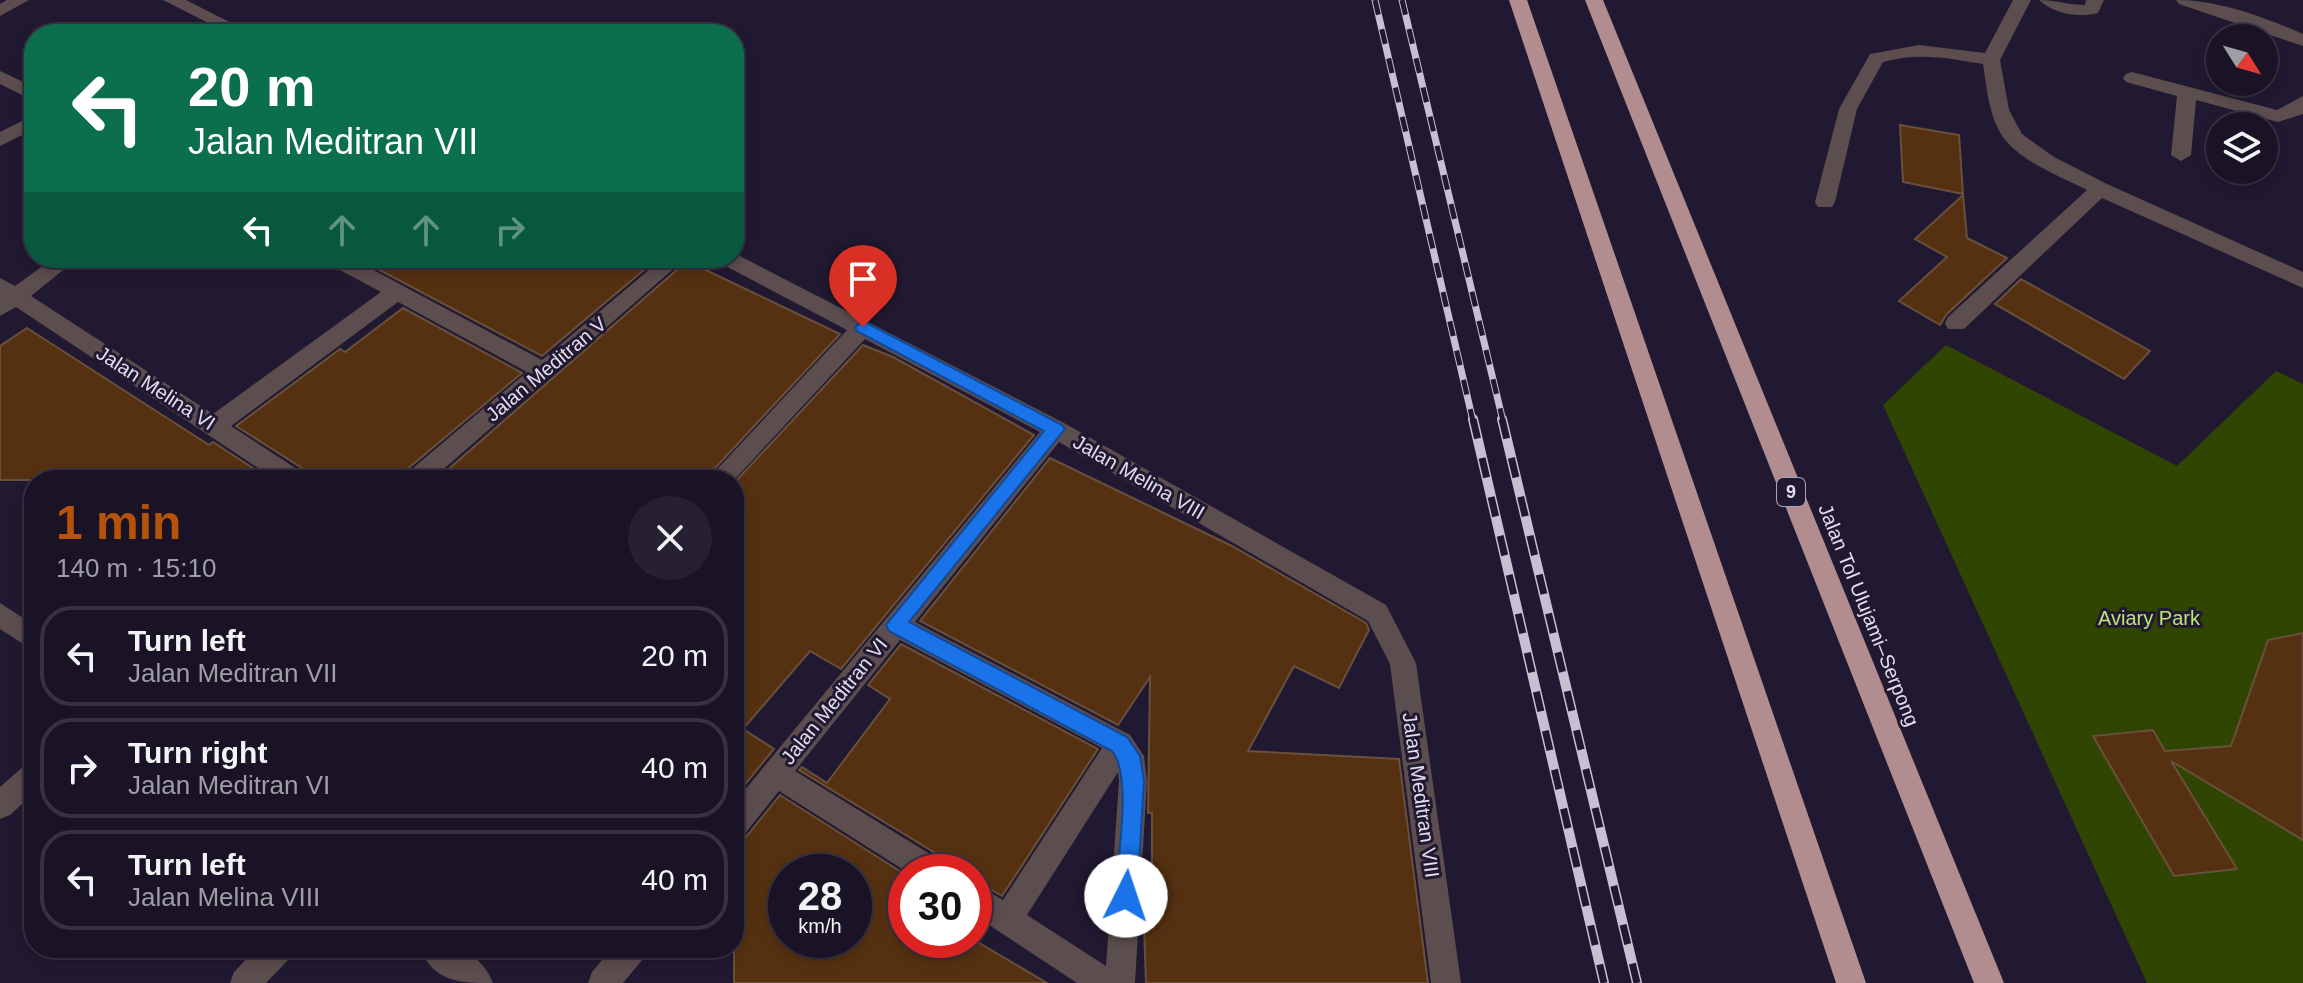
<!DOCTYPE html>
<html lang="en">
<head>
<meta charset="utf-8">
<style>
	body { margin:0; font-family:Arial,sans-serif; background:#262032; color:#f1f3f6; height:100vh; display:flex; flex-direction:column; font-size:30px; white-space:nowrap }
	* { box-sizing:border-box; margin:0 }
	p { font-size:26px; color:#9f9ea7 }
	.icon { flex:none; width:44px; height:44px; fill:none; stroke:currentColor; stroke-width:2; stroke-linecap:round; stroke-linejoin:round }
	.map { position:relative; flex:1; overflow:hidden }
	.details { position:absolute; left:24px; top:470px; width:720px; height:488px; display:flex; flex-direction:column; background:#191325; border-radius:32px; box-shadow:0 4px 12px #0003,0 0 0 2px #373242 }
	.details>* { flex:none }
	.hud { position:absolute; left:24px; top:24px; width:720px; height:244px; border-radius:32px; box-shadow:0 4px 12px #0003,0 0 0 2px #373242; background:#0b6e4f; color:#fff; overflow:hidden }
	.needle { width:52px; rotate:127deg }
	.buttons { position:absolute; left:2206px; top:24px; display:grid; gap:16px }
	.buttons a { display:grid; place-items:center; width:72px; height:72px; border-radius:50%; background:#191325; box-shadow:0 4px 12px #0003,0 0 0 2px #373242; font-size:40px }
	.speed { position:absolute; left:768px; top:854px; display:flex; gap:16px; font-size:40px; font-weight:700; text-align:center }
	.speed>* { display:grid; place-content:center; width:104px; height:104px; border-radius:50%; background:#191325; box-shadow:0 4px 12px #0003,0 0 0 2px #373242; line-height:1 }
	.speed small { font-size:20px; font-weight:400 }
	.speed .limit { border:12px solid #d22; background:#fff; color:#111 }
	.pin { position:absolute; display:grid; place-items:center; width:68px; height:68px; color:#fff; margin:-82px -34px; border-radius:50% 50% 50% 0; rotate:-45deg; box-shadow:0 0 8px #0007 }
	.pin .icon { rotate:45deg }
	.me { position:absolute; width:88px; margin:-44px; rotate:4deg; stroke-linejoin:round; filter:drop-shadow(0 0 6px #0008) }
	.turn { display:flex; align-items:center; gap:28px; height:168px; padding:0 32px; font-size:36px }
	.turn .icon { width:104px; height:104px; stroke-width:2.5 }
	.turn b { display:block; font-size:56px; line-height:68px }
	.lanes { display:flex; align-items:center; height:76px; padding:0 32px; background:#0003; justify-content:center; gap:40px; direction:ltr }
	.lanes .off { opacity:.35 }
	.round { display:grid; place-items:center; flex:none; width:84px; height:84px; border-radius:42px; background:#262032 }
	.headline { display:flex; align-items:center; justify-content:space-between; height:136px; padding:0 32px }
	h1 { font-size:48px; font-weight:600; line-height:60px; color:#b45309 }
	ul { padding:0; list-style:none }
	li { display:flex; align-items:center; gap:24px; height:100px; margin:0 16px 12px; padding:0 16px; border:4px solid #373242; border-radius:32px }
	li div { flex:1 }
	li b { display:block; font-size:30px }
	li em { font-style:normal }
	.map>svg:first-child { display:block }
	.green { fill:#314503 }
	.building { fill:#553111; stroke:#69503c; stroke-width:2; fill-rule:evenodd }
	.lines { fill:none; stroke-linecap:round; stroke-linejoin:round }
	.minor { fill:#5c4d4e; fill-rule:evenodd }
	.highway { fill:#b28d8f; fill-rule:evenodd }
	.rail-far1-casing { stroke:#c6c1d2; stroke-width:7 }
	.rail-casing { stroke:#c6c1d2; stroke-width:10 }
	.rail-far1 { stroke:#211931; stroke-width:5; stroke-dasharray:15; stroke-linecap:butt }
	.rail { stroke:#211931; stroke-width:7; stroke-dasharray:20; stroke-linecap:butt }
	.route { fill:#1a73e8; stroke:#114b97; stroke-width:2 }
	.labels { text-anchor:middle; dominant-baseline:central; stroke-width:6; stroke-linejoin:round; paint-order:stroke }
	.shield { fill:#211931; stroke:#a8a2b5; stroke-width:2 }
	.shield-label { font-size:18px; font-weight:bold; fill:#e2dded }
	.street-label { font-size:20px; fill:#e2dded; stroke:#211931 }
	.park-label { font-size:20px; fill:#bbe477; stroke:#211931 }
</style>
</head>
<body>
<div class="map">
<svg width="2303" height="983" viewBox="0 0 2303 983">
	<rect width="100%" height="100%" fill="#211931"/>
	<path class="green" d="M1946,345l231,121 99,-95 27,13v599h-156l-264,-578z"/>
	<g class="building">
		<path d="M1900,125l59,10 4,59 -60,-12z"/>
		<path d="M1963,195l4,43 40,20 -61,57 -6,10 -41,-24 48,-44 -32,-18z"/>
		<path d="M357,258h301l-116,98z"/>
		<path d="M687,261l153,73 -136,146h-268z"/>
		<path d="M2021,279l129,72 -26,28 -129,-75z"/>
		<path d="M403,308l119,65 -117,98 -5,9h-90l-5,-10 -69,-44 104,-77 5,3z"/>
		<path d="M27,328l182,117 4,-3 58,38h-271v-134z"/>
		<path d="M863,345l30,12 141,78 -193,234 -31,-18 -67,78 31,20 -40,49v-315z"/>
		<path d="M1050,458l182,88 134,77 3,7 -30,58 -45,-22 -46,85 151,8 29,224h-282l-3,-86h9v-84h-4l2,-136 -32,48 -198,-104z"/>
		<path d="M2303,633v207l-132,-79 66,108 -63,7 -81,-140 60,-6 12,21 66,-5 37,-106z"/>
		<path d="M901,644l197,105 -96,147 -28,-16v-8h-23l-6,-13 -146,-89 3,-3 25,16 63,-84 -22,-14z"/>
		<path d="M780,795l126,80v65h68l73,43h-313v-141l12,-5zM786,872h68v68h-68z"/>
	</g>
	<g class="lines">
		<g class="minor">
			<path d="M7,0h22l-29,16v-12z"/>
			<path d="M163,0h23l67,34h-23z"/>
			<path d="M2013,0h18l-31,60 9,50 13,24 32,23 53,27 196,88v16l-201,-90 -138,131h-16l-3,-6 3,-6 139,-127c-26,-13 -62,-27 -81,-49 -17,-21 -19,-52 -23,-77 -34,-6 -67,-12 -100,-2l-26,47 -22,93 -3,5h-14l-3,-5 24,-93 31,-55 49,-9 66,8z"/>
			<path d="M2039,0c16,0 30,5 46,5l1,-5h18l-6,13c-20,5 -44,1 -59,-13z"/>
			<path d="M2176,0c43,0 88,17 127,34v12l-124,-42z"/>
			<path d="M0,71l34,16v14l-34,-17z"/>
			<path d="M2132,72l145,38 26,-14v18l-25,8 -82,-22 -5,55 -10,6 -10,-6 6,-59 -51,-14 -3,-4 3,-4z"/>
			<path d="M34,115v14l-34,17v-14z"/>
			<path d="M734,253l330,170 322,182 30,58 45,320h-30l-41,-319 -22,-43 -309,-179 -144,180 215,113 14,21 3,25 -12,202h-58l-103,-68v-32l29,17 99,-152 -202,-108 -105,131 148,91 5,10h-41l-128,-81 -35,44 -10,4v-36l306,-371 -175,-93 -131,141h-27l140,-150 -127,-67 -3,-5h17zM1118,772l1,9 -13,185 -79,-51z"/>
			<path d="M54,258h24l-47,38 182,118 168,-122 -54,-29 -3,-5h27l191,102 121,-102h23l-255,222h-28l4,-7 120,-101 -129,-70 -167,124 72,47 4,7h-31l-260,-173 -16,9v-38l15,8z"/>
			<path d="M0,603l34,22v26l-34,-22z"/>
			<path d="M34,762v31l-24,22 -10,4v-32l24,-21z"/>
			<path d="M257,948h36l-4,11 -23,24h-36l4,-11z"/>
			<path d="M420,948c32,0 59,0 73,35 -32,0 -59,0 -73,-35z"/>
			<path d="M612,948h35l-4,11 -20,24h-35l4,-11z"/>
		</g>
		<g class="highway">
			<path d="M1509,0h18l339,983h-30z"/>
			<path d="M1585,0h18l401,983h-30z"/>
		</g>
		<g class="rail-far1-casing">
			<g id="rail-far1">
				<path d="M1375,0l98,421"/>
				<path d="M1402,0l101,421"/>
			</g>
		</g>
		<g class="rail-casing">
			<g id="rail">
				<path d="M1473,419l131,564"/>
				<path d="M1502,419l135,564"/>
			</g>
		</g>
		<use href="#rail-far1" class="rail-far1"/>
		<use href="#rail" class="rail"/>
	</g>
	<path class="route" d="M863,321l199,104 3,4 -156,193 218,115 13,19 4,25 -7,115 -3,8 -8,4 -8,-4 -3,-8c2,-33 18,-121 -3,-145l-223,-120 -3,-6 158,-194 -187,-100 -2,-4z"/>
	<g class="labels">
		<rect class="shield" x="1777" y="478" width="28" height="28" rx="6"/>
		<g class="shield-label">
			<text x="1791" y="492">9</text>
		</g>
		<g class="street-label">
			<text transform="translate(546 369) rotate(-40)">Jalan Meditran V</text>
			<text transform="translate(156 388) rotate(33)">Jalan Melina VI</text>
			<text transform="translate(1139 477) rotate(30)">Jalan Melina VIII</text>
			<text transform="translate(1869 615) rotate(68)">Jalan Tol Ulujami–Serpong</text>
			<text transform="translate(834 701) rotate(-51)">Jalan Meditran VI</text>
			<text transform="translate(1421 795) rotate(82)">Jalan Meditran VIII</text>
		</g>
		<g class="park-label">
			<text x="2149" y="618">Aviary Park</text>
		</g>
	</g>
</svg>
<div class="buttons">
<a><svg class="needle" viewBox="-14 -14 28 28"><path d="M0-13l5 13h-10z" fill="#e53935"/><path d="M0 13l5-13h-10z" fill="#9f9ea7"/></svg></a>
<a><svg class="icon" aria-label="layers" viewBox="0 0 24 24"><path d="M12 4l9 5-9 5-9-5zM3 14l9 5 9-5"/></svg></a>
</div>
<div class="speed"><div>28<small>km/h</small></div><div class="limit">30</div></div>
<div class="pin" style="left:863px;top:327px;background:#d93025"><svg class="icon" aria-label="arrive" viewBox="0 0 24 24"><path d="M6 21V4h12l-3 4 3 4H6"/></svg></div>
<svg class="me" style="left:1126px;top:896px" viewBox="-20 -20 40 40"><circle r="19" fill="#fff"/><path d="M0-13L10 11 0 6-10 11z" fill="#1a73e8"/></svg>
<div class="hud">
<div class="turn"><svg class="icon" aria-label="left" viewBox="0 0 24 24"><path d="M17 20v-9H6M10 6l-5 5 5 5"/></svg><div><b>20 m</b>Jalan Meditran VII</div></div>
<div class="lanes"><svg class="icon" aria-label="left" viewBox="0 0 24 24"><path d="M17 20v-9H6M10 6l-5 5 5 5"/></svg><svg class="icon off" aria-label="ahead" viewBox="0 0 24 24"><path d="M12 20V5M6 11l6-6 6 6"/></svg><svg class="icon off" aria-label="ahead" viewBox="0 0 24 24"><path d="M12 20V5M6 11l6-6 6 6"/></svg><svg class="icon off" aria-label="right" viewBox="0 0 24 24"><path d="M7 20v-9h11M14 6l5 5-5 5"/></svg></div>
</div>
<section class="details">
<div class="headline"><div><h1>1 min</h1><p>140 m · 15:10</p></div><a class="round"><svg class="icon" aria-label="close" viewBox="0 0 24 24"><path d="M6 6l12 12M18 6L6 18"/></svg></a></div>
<ul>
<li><svg class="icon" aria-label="left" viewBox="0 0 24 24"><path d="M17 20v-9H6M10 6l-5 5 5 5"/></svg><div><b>Turn left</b><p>Jalan Meditran VII</p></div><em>20 m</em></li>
<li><svg class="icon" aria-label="right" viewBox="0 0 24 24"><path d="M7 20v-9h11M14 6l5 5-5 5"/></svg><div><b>Turn right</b><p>Jalan Meditran VI</p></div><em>40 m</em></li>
<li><svg class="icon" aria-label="left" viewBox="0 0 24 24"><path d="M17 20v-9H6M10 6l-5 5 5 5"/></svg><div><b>Turn left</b><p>Jalan Melina VIII</p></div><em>40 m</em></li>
</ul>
</section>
</div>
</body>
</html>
